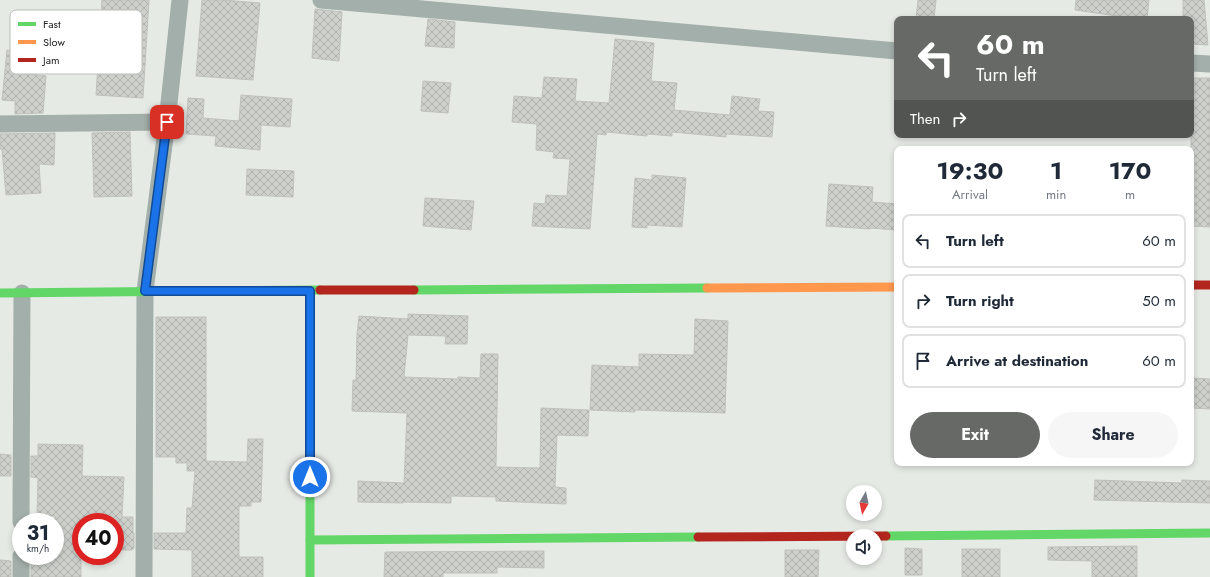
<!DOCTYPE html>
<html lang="en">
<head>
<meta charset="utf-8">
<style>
	body { margin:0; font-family:Jost,sans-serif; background:#f6f6f7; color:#1f2937; height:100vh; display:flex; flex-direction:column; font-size:15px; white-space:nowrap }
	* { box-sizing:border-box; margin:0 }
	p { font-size:13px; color:#747a83 }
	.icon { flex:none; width:22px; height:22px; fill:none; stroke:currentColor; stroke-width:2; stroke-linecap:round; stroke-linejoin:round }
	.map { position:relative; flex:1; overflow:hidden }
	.side { position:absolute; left:894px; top:146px; width:300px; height:320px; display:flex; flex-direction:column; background:#fff; border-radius:8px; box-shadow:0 2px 6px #0003 }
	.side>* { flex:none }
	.top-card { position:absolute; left:894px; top:16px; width:300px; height:122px; border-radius:8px; box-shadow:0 2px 6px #0003; background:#666965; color:#fff; overflow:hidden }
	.needle { width:26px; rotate:189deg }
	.tools { position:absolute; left:846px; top:485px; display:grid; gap:8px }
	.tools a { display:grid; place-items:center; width:36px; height:36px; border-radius:50%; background:#fff; box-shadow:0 2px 6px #0003; font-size:20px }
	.speed { position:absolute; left:12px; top:513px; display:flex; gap:8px; font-size:20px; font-weight:700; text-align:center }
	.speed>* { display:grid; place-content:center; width:52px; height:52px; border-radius:50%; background:#fff; box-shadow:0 2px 6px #0003; line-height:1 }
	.speed small { font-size:10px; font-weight:400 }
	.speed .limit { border:6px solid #d22; background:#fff; color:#111 }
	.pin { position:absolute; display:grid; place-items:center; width:34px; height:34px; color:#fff; margin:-17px; border-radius:8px; box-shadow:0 2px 6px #0006 }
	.me { position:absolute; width:44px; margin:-22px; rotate:0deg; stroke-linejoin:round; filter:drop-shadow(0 0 3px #0008) }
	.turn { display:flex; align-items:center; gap:14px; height:84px; padding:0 16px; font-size:18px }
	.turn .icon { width:52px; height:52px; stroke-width:2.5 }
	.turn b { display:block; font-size:28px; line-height:34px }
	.then { display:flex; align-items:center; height:38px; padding:0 16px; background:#0003; gap:8px; font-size:15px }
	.eta { display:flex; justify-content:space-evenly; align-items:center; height:68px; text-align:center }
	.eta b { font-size:24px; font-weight:700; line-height:28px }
	.action { display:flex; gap:8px; margin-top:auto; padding:8px 16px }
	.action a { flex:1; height:46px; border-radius:24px; background:#666965; color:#fff; font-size:16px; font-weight:700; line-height:46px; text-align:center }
	.action a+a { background:#f6f6f7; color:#1f2937 }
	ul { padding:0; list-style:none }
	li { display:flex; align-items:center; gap:12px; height:54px; margin:0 8px 6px; padding:0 8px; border:2px solid #e0e1e3; border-radius:8px }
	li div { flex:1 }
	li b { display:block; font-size:15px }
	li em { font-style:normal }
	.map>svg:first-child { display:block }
	.building { fill:url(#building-cross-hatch); stroke:#c0c1bd }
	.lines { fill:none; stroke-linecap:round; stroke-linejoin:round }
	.street { stroke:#a3afaa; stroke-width:17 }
	.fast { stroke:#63d668; stroke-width:9 }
	.slow { stroke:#ff974d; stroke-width:9 }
	.jam { stroke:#b3261e; stroke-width:9 }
	.route-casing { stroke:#114b97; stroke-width:10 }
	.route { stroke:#1a73e8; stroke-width:7 }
	.key { fill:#fff; stroke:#bcbdbc; stroke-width:1 }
	.key-label { font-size:11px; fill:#212420 }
</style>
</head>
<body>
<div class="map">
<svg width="1210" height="577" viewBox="0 0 1210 577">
	<defs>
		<pattern id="building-cross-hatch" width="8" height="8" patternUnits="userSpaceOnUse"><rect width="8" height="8" fill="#cdd0cb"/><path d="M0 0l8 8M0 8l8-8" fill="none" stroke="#b0b2ae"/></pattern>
	</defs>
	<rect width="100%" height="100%" fill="#e6eae5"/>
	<g class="building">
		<path d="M102,0h47l-6,98 -47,-3z"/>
		<path d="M202,0h22l36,3 -7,77 -57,-4z"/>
		<path d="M918,0h18l-2,19h-18z"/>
		<path d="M1076,0h73l-2,19h-9l-63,-9z"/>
		<path d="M1183,0h21l4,45 -17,-1v-25h-8z"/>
		<path d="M315,9l27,3 -3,49 -27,-3z"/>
		<path d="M428,19l27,3 -1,26 -29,-2z"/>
		<path d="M615,39l39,4 -3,38 26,2 -3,27 56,5 2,-19 28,3 -2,12 16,1 -2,25 -46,-3v3l-54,-5v4l-25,-2v2l-40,-4 -1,3 -9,-1 -7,95 -58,-3 2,-23 11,1 1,-9 21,1 3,-37 -17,-1 1,-6 -18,-2 1,-26 -25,-2 2,-26 28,2 2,-21 33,2 -2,22 34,2z"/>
		<path d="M7,50l23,2 -2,22 18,2 -3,37 -28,1v-13l-13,-1z"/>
		<path d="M1191,78h19v149l-19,-1z"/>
		<path d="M423,81l28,2 -3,30 -27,-2z"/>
		<path d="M241,95l51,4 -2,28 -29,-2 -1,25 -45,-4 1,-10 -30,-2 2,-36 16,1 -1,19 36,3z"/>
		<path d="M130,132l2,64 -38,1 -2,-64z"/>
		<path d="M54,133h1l-1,32 -15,-1 2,29 -35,2 -4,-46h-2v-15z"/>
		<path d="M247,169l47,2 -1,26 -47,-2z"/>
		<path d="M652,175l34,3 -4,49 -35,-2v3l-15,-1 3,-49 17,2z"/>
		<path d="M829,184l44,3 -1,15 25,2v26l-27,-2v1l-44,-3z"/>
		<path d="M425,198l49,3 -3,29 -48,-4z"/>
		<path d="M408,314l60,2 -1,28h-22l1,-8 -38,-1 -4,42 54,2v-2l22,1 1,-24h17l-2,113 44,1 1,-60 48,2 -1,26 -31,-1 -2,52 11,1v16l-70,-3v-4l-45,-1v7l-48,-1v1l-45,-1v-21l46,2 3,-70 -55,-2 1,-31h3l1,-46 2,-18 49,3z"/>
		<path d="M156,317h50v144l41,1 1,-23h15l-2,63h-10v4h-12v51h24v20h-71v-27l-38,-1v-16h32l1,-25h5l3,-37h-8v-8h-11v-6h-20z"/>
		<path d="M695,319l33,2 -3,92 -90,-3v2l-45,-2 2,-45 47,2v-13l55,1z"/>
		<path d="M1191,378l19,1v30l-19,-1z"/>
		<path d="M38,444l45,1 -1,31 42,1 -2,40h11v16h1v16h-2v1h-17v-28h-34v55h-50v-15h6v-6h18v-40h-18l1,-38 -7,-1v-21h7z"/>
		<path d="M0,454l11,1v21h-11z"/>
		<path d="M1095,480l87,3v-3l28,1v22l-116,-3z"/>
		<path d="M1137,546v31h-45v-16l-44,-1v-13z"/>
		<path d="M905,548l17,1v26h-17z"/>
		<rect x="962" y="549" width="38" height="28"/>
		<path d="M785,550h34l-1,27h-33z"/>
		<path d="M544,551v17l-47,-1v6h-54v4h-59l1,-25z"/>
		<path d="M0,560l11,1v16h-11z"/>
	</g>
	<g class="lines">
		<g class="street">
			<path d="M321,0l576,51"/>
			<path d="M1191,63l19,1"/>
			<path d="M0,124l167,-2"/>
			<path d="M21,522l1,-229"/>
			<path d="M21,577v-21"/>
			<path d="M144,577l1,-286 22,-169 13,-122"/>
		</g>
		<g class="fast">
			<path d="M414,290l293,-2"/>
			<path d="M0,293l320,-3"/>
			<path d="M310,415v162"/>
			<path d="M886,536l324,-3"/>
			<path d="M310,540l388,-3"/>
		</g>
		<path class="slow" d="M707,288l190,-1"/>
		<g class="jam">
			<path d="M1191,285h19"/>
			<path d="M320,290h94"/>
			<path d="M310,291v124"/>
			<path d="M698,537l188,-1"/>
		</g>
	</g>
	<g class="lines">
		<g class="route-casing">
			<path id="route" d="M167,122l-22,169h165v186"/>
		</g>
		<use href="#route" class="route"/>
	</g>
	<rect x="10" y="10" width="132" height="64" rx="6" class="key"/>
	<rect x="18" y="22" width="18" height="4" fill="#63d668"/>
	<rect x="18" y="40" width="18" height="4" fill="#ff974d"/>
	<rect x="18" y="58" width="18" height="4" fill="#b3261e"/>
	<g class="key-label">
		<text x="43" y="28">Fast</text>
		<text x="43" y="46">Slow</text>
		<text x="43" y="64">Jam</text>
	</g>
</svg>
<div class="tools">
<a><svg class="needle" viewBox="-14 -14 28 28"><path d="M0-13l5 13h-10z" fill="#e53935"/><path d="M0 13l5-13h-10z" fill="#747a83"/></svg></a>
<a><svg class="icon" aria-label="sound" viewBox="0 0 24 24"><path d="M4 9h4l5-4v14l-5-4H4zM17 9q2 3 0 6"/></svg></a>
</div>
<div class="speed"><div>31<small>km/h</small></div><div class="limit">40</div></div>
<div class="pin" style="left:167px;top:122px;background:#d93025"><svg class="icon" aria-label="arrive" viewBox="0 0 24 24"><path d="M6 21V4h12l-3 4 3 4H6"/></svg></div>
<svg class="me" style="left:310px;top:477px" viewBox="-20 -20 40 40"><circle r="17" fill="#1a73e8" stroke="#fff" stroke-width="3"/><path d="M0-11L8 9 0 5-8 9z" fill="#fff"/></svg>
<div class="top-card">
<div class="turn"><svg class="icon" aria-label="left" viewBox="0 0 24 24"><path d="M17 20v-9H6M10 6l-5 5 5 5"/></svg><div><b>60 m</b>Turn left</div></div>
<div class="then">Then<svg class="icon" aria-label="right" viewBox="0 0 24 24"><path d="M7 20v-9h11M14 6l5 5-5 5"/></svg></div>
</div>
<section class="side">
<div class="eta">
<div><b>19:30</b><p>Arrival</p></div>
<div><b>1</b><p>min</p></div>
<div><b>170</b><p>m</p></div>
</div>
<ul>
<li><svg class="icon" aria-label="left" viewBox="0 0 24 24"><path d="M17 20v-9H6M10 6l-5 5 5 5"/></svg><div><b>Turn left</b></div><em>60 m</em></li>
<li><svg class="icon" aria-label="right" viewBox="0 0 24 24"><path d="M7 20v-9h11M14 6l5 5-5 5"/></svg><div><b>Turn right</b></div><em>50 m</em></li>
<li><svg class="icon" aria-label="arrive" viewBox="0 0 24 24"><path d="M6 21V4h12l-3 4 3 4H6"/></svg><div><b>Arrive at destination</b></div><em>60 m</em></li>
</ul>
<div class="action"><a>Exit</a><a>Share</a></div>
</section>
</div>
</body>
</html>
